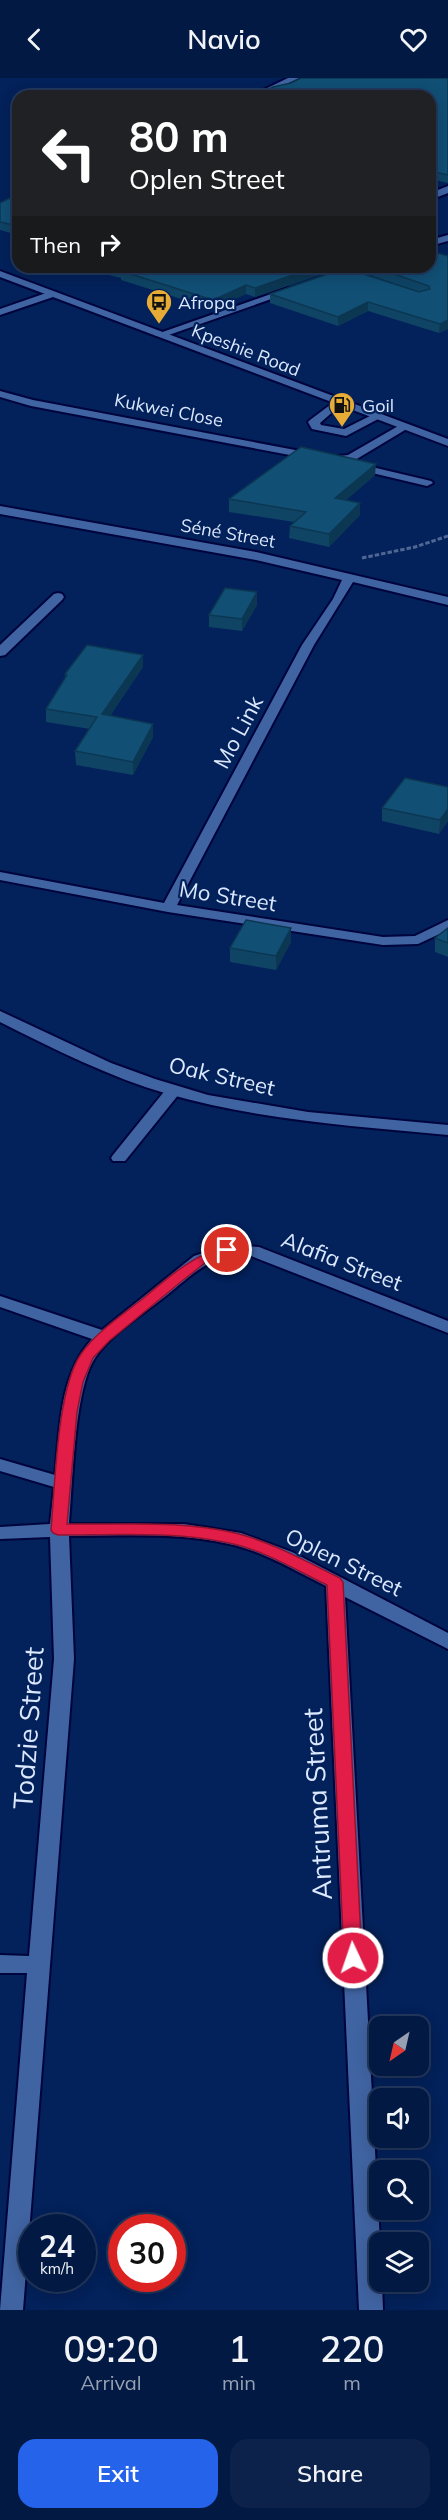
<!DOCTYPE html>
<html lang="en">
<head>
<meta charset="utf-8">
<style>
	body { margin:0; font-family:Mulish,sans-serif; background:#0c224b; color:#f1f3f6; height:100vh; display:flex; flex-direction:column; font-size:22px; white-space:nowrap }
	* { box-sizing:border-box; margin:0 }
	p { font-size:20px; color:#96a0b2 }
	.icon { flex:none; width:33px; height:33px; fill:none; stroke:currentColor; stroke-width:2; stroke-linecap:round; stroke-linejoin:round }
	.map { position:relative; height:2232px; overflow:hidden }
	.drawer { display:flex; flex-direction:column; background:#021944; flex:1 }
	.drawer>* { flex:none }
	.hud { position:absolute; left:12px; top:12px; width:424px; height:183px; border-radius:18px; box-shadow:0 3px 15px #0003,0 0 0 2px #23385d; background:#202124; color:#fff; overflow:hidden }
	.needle { width:39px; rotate:214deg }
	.tools { position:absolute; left:369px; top:1938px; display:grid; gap:12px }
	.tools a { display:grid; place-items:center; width:60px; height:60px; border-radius:12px; background:#021944; box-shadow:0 3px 15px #0003,0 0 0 2px #23385d; font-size:30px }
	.speed { position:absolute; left:18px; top:2136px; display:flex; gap:12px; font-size:30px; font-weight:700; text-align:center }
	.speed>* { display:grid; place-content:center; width:78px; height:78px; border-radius:50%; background:#021944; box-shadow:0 3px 15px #0003,0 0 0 2px #23385d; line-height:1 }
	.speed small { font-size:15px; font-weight:400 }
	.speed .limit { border:9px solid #d22; background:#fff; color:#111 }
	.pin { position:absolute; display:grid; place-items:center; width:51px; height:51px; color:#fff; margin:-26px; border:3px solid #fff; border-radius:50%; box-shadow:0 2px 6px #0007 }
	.me { position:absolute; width:66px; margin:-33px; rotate:357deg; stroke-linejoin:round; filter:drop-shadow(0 0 4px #0008) }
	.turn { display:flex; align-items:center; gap:21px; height:126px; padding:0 18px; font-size:27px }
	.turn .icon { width:78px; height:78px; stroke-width:2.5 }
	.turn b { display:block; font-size:42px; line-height:51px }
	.then { display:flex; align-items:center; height:57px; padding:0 18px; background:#0003; gap:12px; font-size:22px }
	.eta { display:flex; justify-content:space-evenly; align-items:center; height:102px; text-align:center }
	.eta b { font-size:36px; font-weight:600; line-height:42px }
	.button { display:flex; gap:12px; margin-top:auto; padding:12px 18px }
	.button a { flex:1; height:69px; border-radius:18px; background:#2563eb; color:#fff; font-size:24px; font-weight:600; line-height:69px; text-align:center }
	.button a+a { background:#0c224b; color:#f1f3f6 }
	header { display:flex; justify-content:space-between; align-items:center; height:78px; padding:0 18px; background:#021944; font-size:27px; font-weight:600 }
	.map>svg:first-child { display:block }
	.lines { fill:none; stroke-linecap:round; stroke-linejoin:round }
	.service-casing { stroke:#00043d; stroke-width:4 }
	.minor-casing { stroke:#00043d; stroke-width:4 }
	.tertiary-casing { stroke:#00043d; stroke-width:4 }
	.path { stroke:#4f6793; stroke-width:3; stroke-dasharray:4.5 2; stroke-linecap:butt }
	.service { fill:#4064a2; fill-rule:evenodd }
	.minor { fill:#4064a2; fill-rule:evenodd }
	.tertiary { fill:#4064a2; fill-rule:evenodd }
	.wall { fill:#0f4465 }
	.shaded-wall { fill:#0c3752 }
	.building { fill:#114f75; stroke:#0c3752; stroke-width:1.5 }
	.route { fill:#e11d48; stroke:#92132f; stroke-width:1.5 }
	.labels { text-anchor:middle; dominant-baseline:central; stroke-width:4.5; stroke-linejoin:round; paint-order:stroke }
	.far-poi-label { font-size:18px; fill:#dbe8fd; stroke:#03215a; text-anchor:start }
	.far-street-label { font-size:18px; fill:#dbe8fd; stroke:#03215a }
	.street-label { font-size:22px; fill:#dbe8fd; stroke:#03215a }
	.near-street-label { font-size:27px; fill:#dbe8fd; stroke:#03215a }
</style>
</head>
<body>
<header><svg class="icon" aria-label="back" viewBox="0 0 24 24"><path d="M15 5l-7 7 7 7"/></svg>Navio<svg class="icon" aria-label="heart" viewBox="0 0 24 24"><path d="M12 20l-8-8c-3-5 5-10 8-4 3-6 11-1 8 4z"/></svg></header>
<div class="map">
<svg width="448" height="2232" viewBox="0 0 448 2232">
	<rect width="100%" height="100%" fill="#03215a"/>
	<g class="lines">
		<g class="service-casing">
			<g id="service">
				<path d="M338,321l6,3 -24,21 1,2 23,4 28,-14 4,-1 6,3 -36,19 -34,-7 -4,-7 2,-2z"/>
				<path d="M173,1008l6,2 2,3 -2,3 -54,67h-12l-2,-3 2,-3 54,-67z"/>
			</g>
		</g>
		<g class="minor-casing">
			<g id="minor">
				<path d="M288,0h11l-37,18h-11z"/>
				<path d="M448,108v7l-18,7v-7z"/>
				<path d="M448,157v6l-18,5v-6z"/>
				<path d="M349,189h15l-30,12 -9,-2z"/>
				<path d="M288,210l9,2 -134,47 -9,-2z"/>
				<path d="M52,213l5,3 -1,2 -56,19v-6z"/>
				<path d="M0,313l33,9 299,57 16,-2 52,-30h8l2,2 -55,33 -23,3 -301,-57 -31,-9z"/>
				<path d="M355,385l76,18 2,2 -6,3 -76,-18v-4z"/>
				<path d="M0,428l256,46 192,45v8l-95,-23 -39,63 -137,260 206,32 32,-1 33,-16v10l-30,14 -35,1 -215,-33 -168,-32v-8l164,31 138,-258 31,-46 9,-19 -86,-20 -256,-46z"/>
				<path d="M58,515l4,1 2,3 -2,3 -57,55 -5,1v-11l54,-51z"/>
				<path d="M0,933l111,52 44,16 53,16 100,17 140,13v10c-94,-9 -189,-15 -280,-41 -59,-17 -114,-45 -168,-72z"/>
				<path d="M227,1167l32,2 189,74v12l-197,-77c-42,-1 -53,14 -84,39 -23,19 -55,37 -72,63 -21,32 -22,124 -26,166h115l57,9 51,19 156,81v16l-103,-52 35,645v40h2l1,28h-24l-33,-724c-31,-15 -63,-35 -97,-42 -52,-12 -107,-8 -160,-8l5,123 -51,651h-23l27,-337h-27v-18l29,1 25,-297 -4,-122 -50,2v-12l50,-3 4,-37 -54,-16v-12l55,16c5,-48 4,-99 37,-136l-92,-32v-11l102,34 92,-74z"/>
			</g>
		</g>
		<g class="tertiary-casing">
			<path id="tertiary" d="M0,193l448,168v7l-448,-169z"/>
		</g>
		<path class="path" d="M362,480l53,-11 33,-11"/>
		<use href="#service" class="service"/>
		<use href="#minor" class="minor"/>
		<use href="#tertiary" class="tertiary"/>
	</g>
	<g class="wall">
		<path d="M448,0v105l-18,-4v-83z"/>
		<path d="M18,116v41l-18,-5v-27z"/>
		<path d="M448,178v73l-9,4 -71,-22 -30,15 -68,-23v-9l150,-2 -59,-20v-5h69z"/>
		<path d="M91,189h251l-87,30 -9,-3 -33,15 -92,-29v-2l-20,-5v-3z"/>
		<path d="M375,397l-29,25 14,3v12l-31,32 -40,-9 1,-12 4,-4 -65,-10v-13z"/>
		<path d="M257,527l-15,26 -33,-4v-12z"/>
		<path d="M143,589l-33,49 43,8v13l-20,38 -57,-10 -1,-14 15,-22 -44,-7v-13l19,-31v-4z"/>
		<path d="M448,709v34l-9,13 -57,-13v-13z"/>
		<path d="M291,850v14l-15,28 -46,-8v-14z"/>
		<path d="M448,850v29l-13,-5v-14z"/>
	</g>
	<g class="shaded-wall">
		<path d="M316,189h26l-87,30v-9z"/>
		<path d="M246,207v9l-33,15v-9z"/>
		<path d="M368,224v9l-30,15v-9z"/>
		<path d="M448,242v9l-9,4 1,-9z"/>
		<path d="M376,386l-1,11 -40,35v-12z"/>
		<path d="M360,425v12l-31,32v-13z"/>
		<path d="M257,514v13l-15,26v-12z"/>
		<path d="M143,577v12l-41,60v-13z"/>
		<path d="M153,646v13l-20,38v-13z"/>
		<path d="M448,731v12l-9,13 1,-14z"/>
		<path d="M291,850v14l-15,28v-14z"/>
	</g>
	<g class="building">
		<path d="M301,0h147v97l-18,-4v-75h-176l19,-9 18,-4z"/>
		<path d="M18,116v32l-18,-4v-19z"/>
		<path d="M430,173l18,5v64l-8,4 -72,-22 -30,15 -68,-23 75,-26 74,24 11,-3 -1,-3 -55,-19h56z"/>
		<path d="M113,189h203l-61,21 -9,-3 -33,15 -92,-29 2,-1z"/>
		<path d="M301,369l75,17 -41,34 25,5 -31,31 -39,-8 16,-14 -77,-13z"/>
		<path d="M225,510l32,4 -15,27 -33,-4z"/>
		<path d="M87,567l56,10 -41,59 51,10 -20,38 -58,-11 22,-34 -51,-8 21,-34 -2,-1z"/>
		<path d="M405,700l43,9v22l-8,11 -58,-12z"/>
		<path d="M246,842l45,8 -15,28 -46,-8z"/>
		<path d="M448,850v15l-13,-5z"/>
	</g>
	<path class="route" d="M227,1168l5,1 2,3 -2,3 -27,10 -23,18 -73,60 -16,17 -10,24 -6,30 -10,112c55,1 114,-4 168,9 37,9 72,29 105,45l3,4 19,376 -2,5 -7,2 -6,-2 -3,-5 -17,-373c-31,-15 -64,-35 -98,-42 -55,-12 -114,-8 -171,-8l-5,-2 -2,-3c4,-44 6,-142 30,-176 16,-23 43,-40 65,-58 25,-21 49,-42 81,-50z"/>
	<defs>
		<g id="bus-pin" transform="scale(1.35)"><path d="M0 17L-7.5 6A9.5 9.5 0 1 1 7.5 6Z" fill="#e6ac36" stroke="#03215a"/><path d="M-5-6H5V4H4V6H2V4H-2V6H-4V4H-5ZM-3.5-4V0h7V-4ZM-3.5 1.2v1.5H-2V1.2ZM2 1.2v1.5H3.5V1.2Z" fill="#111"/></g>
		<g id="fuel-pin" transform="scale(1.35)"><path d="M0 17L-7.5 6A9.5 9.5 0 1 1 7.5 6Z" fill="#e6ac36" stroke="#03215a"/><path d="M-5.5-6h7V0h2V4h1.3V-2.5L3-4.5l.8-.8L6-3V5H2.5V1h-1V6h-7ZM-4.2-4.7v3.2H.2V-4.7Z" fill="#111"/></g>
	</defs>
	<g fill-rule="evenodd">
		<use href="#bus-pin" x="159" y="224"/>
		<use href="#fuel-pin" x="342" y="327"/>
	</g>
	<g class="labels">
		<g class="far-poi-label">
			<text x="178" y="224">Afropa</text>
			<text x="362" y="327">Goil</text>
		</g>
		<g class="far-street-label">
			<text transform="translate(246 272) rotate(21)">Kpeshie Road</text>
			<text transform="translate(169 332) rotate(11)">Kukwei Close</text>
			<text transform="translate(228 455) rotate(10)">Séné Street</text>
		</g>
		<g class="street-label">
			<text transform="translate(238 654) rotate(-62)">Mo Link</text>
			<text transform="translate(228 818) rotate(9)">Mo Street</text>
			<text transform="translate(222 998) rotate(13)">Oak Street</text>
			<text transform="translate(342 1183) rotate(21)">Alafia Street</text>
			<text transform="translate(344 1484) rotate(26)">Oplen Street</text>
		</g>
		<g class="near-street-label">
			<text transform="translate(28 1650) rotate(-86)">Todzie Street</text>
			<text transform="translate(317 1726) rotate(-93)">Antruma Street</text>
		</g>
	</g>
</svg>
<div class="tools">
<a><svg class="needle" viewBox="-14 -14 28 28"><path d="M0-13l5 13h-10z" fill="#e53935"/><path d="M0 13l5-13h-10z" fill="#96a0b2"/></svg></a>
<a><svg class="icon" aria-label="sound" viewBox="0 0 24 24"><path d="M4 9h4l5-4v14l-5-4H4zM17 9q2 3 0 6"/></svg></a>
<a><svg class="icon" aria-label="search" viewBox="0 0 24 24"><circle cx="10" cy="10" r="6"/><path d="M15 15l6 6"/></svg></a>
<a><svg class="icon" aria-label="layers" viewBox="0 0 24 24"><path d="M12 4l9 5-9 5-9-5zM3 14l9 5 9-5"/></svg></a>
</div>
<div class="speed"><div>24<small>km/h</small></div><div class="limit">30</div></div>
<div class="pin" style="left:227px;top:1172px;background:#d93025"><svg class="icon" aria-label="arrive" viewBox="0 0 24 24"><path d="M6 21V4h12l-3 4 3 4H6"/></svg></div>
<svg class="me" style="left:353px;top:1880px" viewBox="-20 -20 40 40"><circle r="17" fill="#e11d48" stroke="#fff" stroke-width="3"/><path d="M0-11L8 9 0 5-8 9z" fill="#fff"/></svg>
<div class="hud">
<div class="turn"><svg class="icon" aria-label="left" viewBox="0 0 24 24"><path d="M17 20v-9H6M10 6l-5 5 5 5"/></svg><div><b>80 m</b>Oplen Street</div></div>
<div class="then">Then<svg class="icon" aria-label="right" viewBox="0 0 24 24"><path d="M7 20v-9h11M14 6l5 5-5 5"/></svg></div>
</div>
</div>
<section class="drawer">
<div class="eta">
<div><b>09:20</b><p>Arrival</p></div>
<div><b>1</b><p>min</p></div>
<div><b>220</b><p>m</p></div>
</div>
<div class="button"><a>Exit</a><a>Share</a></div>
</section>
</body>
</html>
